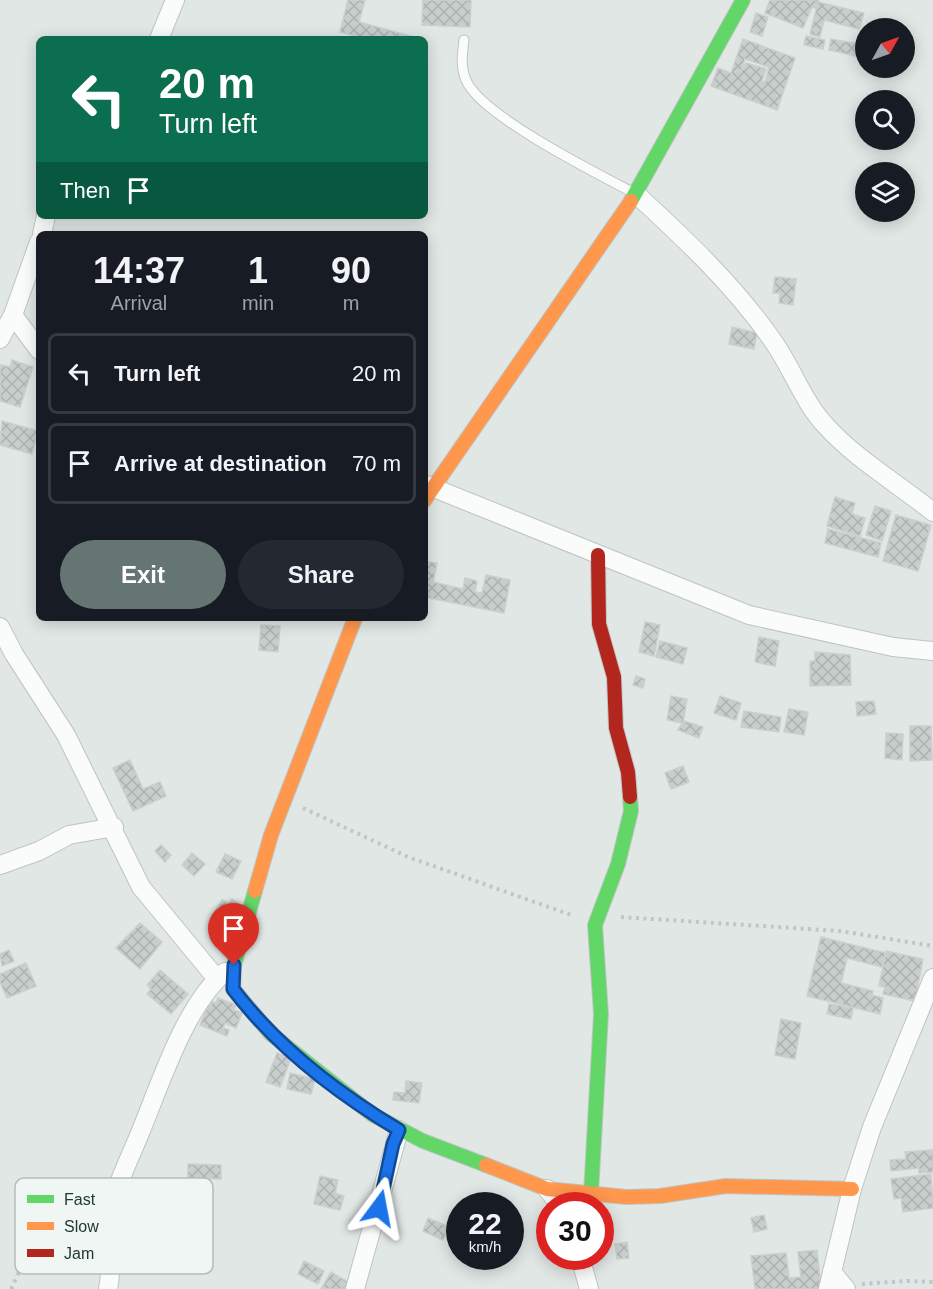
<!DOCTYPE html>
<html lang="en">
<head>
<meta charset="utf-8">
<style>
	body { margin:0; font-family:Helvetica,sans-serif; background:#242831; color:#f1f3f6; height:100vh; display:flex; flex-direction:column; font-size:22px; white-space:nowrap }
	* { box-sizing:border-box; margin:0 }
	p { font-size:20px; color:#9ea1a6 }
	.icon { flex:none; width:33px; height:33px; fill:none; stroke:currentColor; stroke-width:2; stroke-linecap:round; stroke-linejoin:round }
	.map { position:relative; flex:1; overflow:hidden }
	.details { position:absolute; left:36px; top:231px; width:392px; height:390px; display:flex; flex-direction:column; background:#171b24; border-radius:9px; box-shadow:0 3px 15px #0003 }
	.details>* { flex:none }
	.guide { position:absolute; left:36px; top:36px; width:392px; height:183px; border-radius:9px; box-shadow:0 3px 15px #0003; background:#0b6e4f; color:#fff; overflow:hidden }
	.needle { width:39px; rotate:50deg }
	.controls { position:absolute; left:855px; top:18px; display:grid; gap:12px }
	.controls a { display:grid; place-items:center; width:60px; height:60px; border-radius:50%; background:#171b24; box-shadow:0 3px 15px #0003; font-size:30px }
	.speed { position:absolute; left:446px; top:1192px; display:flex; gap:12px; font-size:30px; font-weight:700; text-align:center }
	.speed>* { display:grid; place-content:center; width:78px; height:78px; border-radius:50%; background:#171b24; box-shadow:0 3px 15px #0003; line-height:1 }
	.speed small { font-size:15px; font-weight:400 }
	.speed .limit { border:9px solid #d22; background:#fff; color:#111 }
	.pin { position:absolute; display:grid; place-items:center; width:51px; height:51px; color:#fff; margin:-62px -26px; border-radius:50% 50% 50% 0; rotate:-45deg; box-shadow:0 0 6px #0007 }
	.pin .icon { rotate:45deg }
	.me { position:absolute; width:66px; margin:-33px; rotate:13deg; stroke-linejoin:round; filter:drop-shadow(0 0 4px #0008) }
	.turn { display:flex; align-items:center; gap:21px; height:126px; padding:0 24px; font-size:27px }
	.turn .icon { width:78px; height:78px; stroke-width:2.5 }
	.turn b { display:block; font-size:42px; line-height:51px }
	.then { display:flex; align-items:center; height:57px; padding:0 24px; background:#0003; gap:12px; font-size:22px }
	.eta { display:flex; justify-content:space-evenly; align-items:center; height:102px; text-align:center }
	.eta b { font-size:36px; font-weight:600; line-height:42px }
	.primary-button { display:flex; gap:12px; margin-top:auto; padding:12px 24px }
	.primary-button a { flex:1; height:69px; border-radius:36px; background:#657572; color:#fff; font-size:24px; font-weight:600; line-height:69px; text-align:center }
	.primary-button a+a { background:#242831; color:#f1f3f6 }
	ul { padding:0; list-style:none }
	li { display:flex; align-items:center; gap:18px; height:81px; margin:0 12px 9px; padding:0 12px; border:3px solid #363941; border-radius:9px }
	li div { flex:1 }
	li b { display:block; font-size:22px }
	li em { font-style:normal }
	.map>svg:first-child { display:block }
	.building { fill:url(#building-cross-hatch); stroke:#cad0ce; stroke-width:1.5; fill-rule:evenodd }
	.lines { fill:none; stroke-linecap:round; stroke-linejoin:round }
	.lane-casing { stroke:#bec4c2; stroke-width:11 }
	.street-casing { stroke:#bec4c2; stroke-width:20 }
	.fast-casing { stroke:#bec5c3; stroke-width:16 }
	.slow-casing { stroke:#bec5c3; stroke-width:16 }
	.jam-casing { stroke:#bec5c3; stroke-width:16 }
	.path { stroke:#bfc7c6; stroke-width:4; stroke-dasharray:3 4.5; stroke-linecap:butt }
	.lane { stroke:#fafbfb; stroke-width:9 }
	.street { stroke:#fafbfb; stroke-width:18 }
	.fast { stroke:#63d668; stroke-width:14 }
	.slow { stroke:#ff974d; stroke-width:14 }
	.jam { stroke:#b3261e; stroke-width:14 }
	.route-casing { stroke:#114b97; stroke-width:15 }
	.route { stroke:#1a73e8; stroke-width:10 }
	.key { fill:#eff6f4; stroke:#b2bdba; stroke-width:1.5 }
	.key-label { font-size:16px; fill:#223834 }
</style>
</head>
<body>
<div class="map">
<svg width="933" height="1289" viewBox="0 0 933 1289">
	<defs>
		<pattern id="building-cross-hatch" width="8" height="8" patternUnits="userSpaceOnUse" patternTransform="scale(1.5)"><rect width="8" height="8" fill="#c9cecc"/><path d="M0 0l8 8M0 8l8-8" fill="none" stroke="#acb2b0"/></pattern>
	</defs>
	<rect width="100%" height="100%" fill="#e1e7e5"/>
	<g class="building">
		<path d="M348,0h17l-6,22 62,17h-54l-27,-7z"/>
		<path d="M423,0h48l-1,27 -48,-2z"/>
		<path d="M770,0h49l-4,8 -3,-1 -9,21 -38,-15z"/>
		<path d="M818,2l46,11 -5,16 -35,-9 -4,17 -10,-3z"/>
		<path d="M756,13l12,4 -6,19 -12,-4z"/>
		<path d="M806,36l19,4 -2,9 -19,-4z"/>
		<path d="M743,39l52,19 -18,52 -66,-24 7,-18 13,5zM745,59l24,8 -4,15 -3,-1 4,-12 -20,-6 -5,8z"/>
		<path d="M831,39l28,5 -3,12 -27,-6z"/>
		<path d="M775,277l21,2 -3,26 -14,-2 1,-10h-7z"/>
		<path d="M732,327l25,6 -3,16 -25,-5z"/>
		<path d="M12,360l21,7 -13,40 -20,-6v-33l1,-3 9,2z"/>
		<path d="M2,421l36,10 -6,23 -32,-9z"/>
		<path d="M835,497l20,6 -3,11 13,4 -5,18 -33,-10z"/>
		<path d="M875,506l16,5 -9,30 -16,-6z"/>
		<path d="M896,515l35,10 -13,46 -35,-10z"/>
		<path d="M828,529l53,14 -3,14 -53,-14z"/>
		<path d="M424,561l13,2 -4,19 30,7 2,-11 12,3 -2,11 7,1 4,-18 24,5 -6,33 -80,-16z"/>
		<path d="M645,622l15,3 -6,31 -15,-4z"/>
		<path d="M261,625l19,1 -2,26 -19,-2z"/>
		<path d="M759,637l20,4 -4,25 -20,-4z"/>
		<path d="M660,641l27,7 -4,16 -27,-7z"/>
		<path d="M815,652l35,3 1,30 -41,1v-25h5z"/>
		<path d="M636,676l9,3 -2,9 -10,-3z"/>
		<path d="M671,696l16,3 -4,24 -16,-3z"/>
		<path d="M720,696l21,7 -5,17 -22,-7z"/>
		<path d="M874,701l2,13 -19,2 -1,-14z"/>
		<path d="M789,709l19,3 -4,23 -20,-3z"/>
		<path d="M744,711l37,6 -2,15 -38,-5z"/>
		<path d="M684,721l19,6 -4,11 -21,-8z"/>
		<path d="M910,726h21l1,34 -22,1z"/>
		<path d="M886,733l17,1 -1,26 -17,-2z"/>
		<path d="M130,760l13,29 17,-7 6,14 -33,15 -20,-43z"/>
		<path d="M683,766l6,16 -18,7 -6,-16z"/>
		<path d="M161,845l10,10 -6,7 -10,-11z"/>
		<path d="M192,853l13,11 -11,12 -12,-11z"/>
		<path d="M225,854l16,7 -9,18 -16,-7z"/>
		<path d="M232,899l8,6 -14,22 -15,-9 11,-18 7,4z"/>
		<path d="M140,923l22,19 -22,27 -24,-21z"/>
		<path d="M821,937l65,16 -4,14 -35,-9 -6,25 32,8 -1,4 11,3 -3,16 -73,-18z"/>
		<path d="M9,950l5,11 -12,5 -2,-12z"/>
		<path d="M886,951l37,8 -8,42 -32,-7 2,-7 -6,-1z"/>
		<path d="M26,963l10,23 -29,12 -7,-16v-8z"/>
		<path d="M160,970l28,24 -17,20 -24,-20 4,-5 -4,-4z"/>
		<path d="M218,998l18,7 -2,5 8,3 -6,15 -11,-5 -2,5 6,2 -2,6 -27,-11 8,-19 2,1 2,-5 4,1z"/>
		<path d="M829,1004l24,4 -2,11 -24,-5z"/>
		<path d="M781,1019l20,4 -6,36 -20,-4z"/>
		<path d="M277,1053l14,5 -11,29 -14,-5z"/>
		<path d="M290,1073l25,6 -4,15 -24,-5z"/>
		<path d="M406,1081l16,2 -3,20 -26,-3 1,-8 11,1z"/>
		<path d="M933,1150v22l-14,1v-5l-28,3 -1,-11 16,-1 -1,-7z"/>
		<path d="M188,1164l33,1v14l-33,-1z"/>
		<path d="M931,1174l2,34 -30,4 -2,-14 -7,1 -3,-20z"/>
		<path d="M320,1176l18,4 -3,13 9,3 -4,14 -26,-6z"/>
		<path d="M610,1214l1,14 -11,1v-14z"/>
		<path d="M764,1215l3,14 -13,3 -3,-14z"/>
		<path d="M428,1218l21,9 -6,13 -20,-9z"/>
		<path d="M627,1242l2,16 -12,1 -2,-15z"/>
		<path d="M817,1250l4,39h-66l-4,-33 35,-3 3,25 12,-1 -3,-25z"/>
		<path d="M304,1261l20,10 -6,13 -20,-10z"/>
		<path d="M331,1272l17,10 -4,7h-23z"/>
	</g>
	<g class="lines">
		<g class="lane-casing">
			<path id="lane" d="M464,40c-2,16 -4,30 4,44 20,35 130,90 168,110"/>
		</g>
		<g class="street-casing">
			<g id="street">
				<path d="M159,39l16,-39"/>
				<path d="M636,194c49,45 98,91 137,147 19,27 31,62 53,85 31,34 71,57 107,86"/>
				<path d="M42,234l4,-18"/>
				<path d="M13,315l26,35"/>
				<path d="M0,339l13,-24 26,-73"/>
				<path d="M424,484l325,131 144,32 40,4"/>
				<path d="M0,627l14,27 52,81 75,152 76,92"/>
				<path d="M0,865l39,-14 30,-16 45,-8"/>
				<path d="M547,1189l14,17"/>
				<path d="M580,1257l9,32"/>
				<path d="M832,1272l14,17"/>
				<path d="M108,1289c6,-26 -3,-52 2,-78 6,-26 20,-53 30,-78 20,-48 45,-128 85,-161"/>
				<path d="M355,1289l44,-159"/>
				<path d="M828,1289l24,-100 20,-62 61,-149"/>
			</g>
		</g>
		<g class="fast-casing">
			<g id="fast">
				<path d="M631,201l112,-201"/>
				<path d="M255,891l-21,74 -1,24 38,45 102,81 50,26 63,24"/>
				<path d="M591,1194l10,-180 -6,-89 23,-61 13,-53 -1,-14"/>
			</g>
		</g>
		<g class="slow-casing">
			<g id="slow">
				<path d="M424,501l207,-300"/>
				<path d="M255,891l16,-56 84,-217"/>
				<path d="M486,1165l61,24 79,8 34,-1 66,-10 126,3"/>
			</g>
		</g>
		<g class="jam-casing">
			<path id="jam" d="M598,555l1,69 15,53 2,51 12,44 2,25"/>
		</g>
		<g class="path">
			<path d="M303,808l105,49 166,59"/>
			<path d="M621,917l219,14 93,15"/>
			<path d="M862,1284l45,-3 26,1"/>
			<path d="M11,1289l7,-15 36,-13 36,-33"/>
		</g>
		<use href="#lane" class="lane"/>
		<use href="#street" class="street"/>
		<use href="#fast" class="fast"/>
		<use href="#slow" class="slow"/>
		<use href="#jam" class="jam"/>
	</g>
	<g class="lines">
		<g class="route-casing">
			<path id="route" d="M234,965l-1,24c44,58 104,104 166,141l-6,14 -14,64"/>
		</g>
		<use href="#route" class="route"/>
	</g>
	<rect x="15" y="1178" width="198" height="96" rx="9" class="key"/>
	<rect x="27" y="1195" width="27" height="8" fill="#63d668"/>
	<rect x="27" y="1222" width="27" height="8" fill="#ff974d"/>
	<rect x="27" y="1249" width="27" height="8" fill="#b3261e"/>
	<g class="key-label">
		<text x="64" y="1205">Fast</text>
		<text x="64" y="1232">Slow</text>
		<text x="64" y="1259">Jam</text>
	</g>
</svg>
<div class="controls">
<a><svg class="needle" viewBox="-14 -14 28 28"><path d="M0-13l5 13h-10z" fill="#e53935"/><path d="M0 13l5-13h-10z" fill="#9ea1a6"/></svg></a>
<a><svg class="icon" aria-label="search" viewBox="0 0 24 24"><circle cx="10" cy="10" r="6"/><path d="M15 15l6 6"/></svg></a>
<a><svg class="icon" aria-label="layers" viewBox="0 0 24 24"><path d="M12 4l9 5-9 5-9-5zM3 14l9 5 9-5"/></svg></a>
</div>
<div class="speed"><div>22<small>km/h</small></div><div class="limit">30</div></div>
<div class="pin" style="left:234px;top:965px;background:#d93025"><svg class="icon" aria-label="arrive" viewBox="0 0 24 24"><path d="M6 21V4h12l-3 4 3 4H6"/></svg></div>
<svg class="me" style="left:379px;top:1208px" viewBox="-20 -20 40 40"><path d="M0-17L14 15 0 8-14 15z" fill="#1a73e8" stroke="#fff" stroke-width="4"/></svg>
<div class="guide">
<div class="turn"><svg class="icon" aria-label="left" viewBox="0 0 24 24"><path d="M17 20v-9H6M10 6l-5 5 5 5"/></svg><div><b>20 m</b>Turn left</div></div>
<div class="then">Then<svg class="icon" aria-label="arrive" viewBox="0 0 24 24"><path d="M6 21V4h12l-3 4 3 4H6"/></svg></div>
</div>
<section class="details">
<div class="eta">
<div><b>14:37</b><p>Arrival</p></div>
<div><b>1</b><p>min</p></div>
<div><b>90</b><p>m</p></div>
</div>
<ul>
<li><svg class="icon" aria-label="left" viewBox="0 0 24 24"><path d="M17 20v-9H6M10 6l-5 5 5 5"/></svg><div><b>Turn left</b></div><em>20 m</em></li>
<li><svg class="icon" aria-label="arrive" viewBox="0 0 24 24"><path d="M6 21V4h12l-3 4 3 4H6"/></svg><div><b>Arrive at destination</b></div><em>70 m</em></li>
</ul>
<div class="primary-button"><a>Exit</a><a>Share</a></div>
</section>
</div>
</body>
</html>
